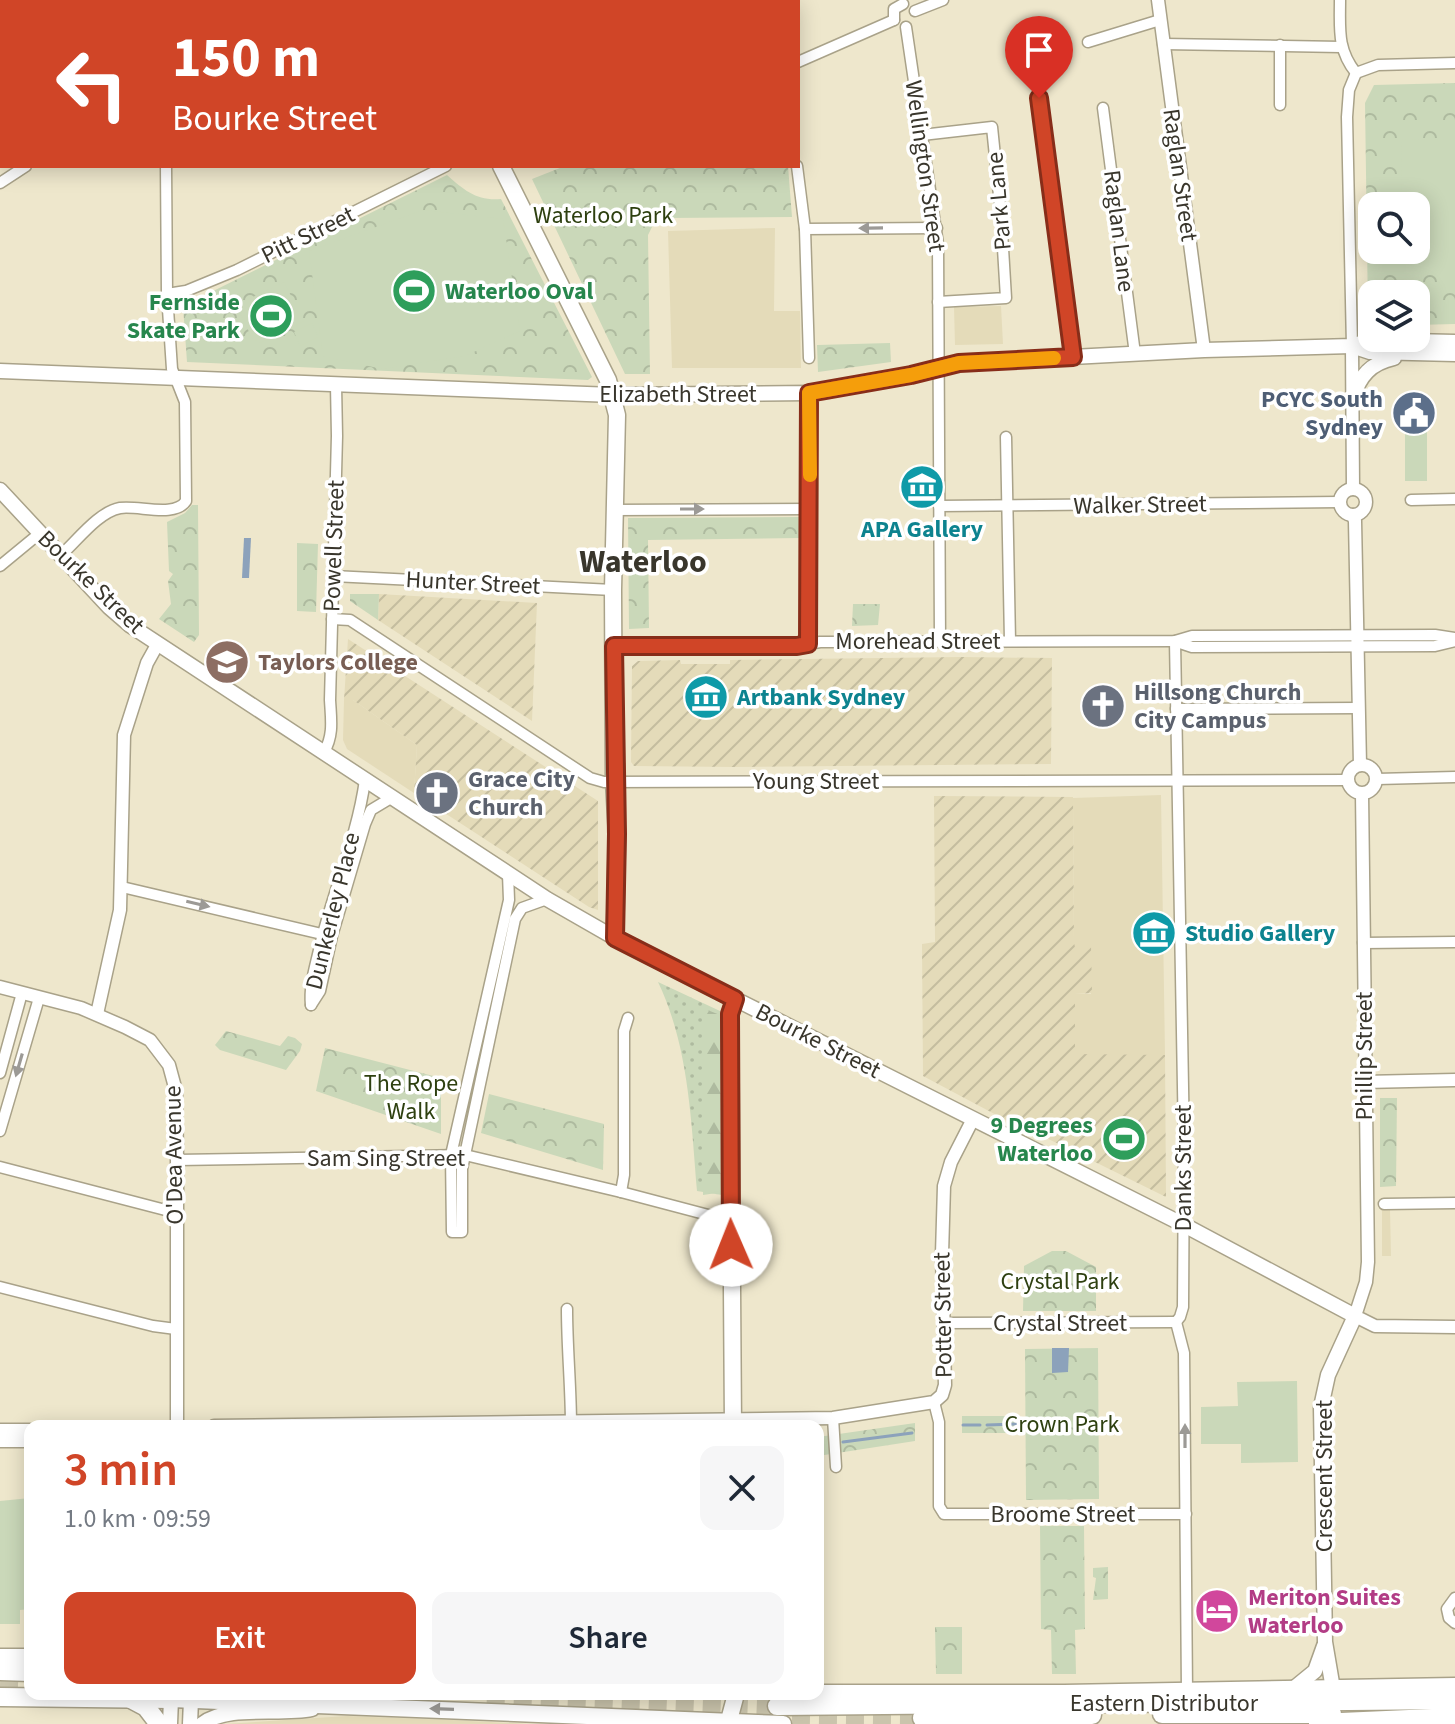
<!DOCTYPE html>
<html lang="en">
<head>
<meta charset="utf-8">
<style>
	body { margin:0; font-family:"Source Sans 3",sans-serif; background:#f6f6f7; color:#1f2937; height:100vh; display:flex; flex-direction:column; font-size:30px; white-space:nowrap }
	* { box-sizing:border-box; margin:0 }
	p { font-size:26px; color:#747a83 }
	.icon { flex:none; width:44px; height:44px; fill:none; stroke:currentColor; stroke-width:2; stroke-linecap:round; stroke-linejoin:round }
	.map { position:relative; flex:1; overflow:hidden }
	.details { position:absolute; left:24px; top:1420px; width:800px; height:280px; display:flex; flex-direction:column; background:#fff; border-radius:16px; box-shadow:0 4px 20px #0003 }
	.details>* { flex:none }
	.top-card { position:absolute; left:0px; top:0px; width:800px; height:168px; box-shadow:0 4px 20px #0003; background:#d04527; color:#fff; overflow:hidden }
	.fabs { position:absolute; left:1358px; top:192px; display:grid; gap:16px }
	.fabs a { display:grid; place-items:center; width:72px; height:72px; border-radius:16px; background:#fff; box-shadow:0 4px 20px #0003; font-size:40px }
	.pin { position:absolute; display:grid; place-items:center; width:68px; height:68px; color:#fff; margin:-82px -34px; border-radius:50% 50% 50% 0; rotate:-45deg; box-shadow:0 0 8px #0007 }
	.pin .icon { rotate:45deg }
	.me { position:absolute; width:88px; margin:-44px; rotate:359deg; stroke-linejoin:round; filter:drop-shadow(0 0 6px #0008) }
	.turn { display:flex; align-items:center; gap:28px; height:168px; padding:0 40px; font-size:36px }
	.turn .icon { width:104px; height:104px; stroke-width:2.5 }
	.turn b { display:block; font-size:56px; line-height:68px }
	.round { display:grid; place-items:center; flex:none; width:84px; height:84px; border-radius:16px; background:#f6f6f7 }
	.summary { display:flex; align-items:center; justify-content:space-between; height:136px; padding:0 40px }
	h1 { font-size:48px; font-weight:600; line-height:60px; color:#d04527 }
	.primary-button { display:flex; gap:16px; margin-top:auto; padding:16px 40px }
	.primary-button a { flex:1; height:92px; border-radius:16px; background:#d04527; color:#fff; font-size:32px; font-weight:600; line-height:92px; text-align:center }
	.primary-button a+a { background:#f6f6f7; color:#1f2937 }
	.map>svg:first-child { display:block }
	.built { fill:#e4dbb9 }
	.industrial { fill:url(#industrial-furrows) }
	.grass { fill:url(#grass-dots) }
	.forest { fill:url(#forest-firs) }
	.park { fill:url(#park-crowns); fill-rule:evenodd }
	.garden { fill:#cad8b9 }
	.water { fill:#8ca2bb }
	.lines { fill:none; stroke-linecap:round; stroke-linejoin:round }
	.stream { stroke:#8ca2bb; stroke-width:3 }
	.motorway-tunnel { stroke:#cac4ac; stroke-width:18; stroke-dasharray:18 9; stroke-linecap:butt }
	.minor-casing { stroke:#a9a289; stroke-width:13 }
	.tertiary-casing { stroke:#a9a289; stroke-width:15 }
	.secondary-casing { stroke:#a9a289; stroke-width:17 }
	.primary-casing { stroke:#a9a289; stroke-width:19 }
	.motorway-casing { stroke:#a9a289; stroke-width:21 }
	.minor { stroke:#fff; stroke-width:10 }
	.tertiary { stroke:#fff; stroke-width:12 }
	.secondary { stroke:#fff; stroke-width:14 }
	.primary { stroke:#fff; stroke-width:16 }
	.motorway { stroke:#fff; stroke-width:18 }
	.oneway { fill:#9c9a96 }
	.route-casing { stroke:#872d19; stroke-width:20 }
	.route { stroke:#d04527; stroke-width:14 }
	.slow { stroke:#f59e0b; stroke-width:14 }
	.labels { text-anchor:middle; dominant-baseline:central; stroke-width:7; stroke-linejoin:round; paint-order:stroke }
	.street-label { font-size:24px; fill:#39362c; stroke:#fff }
	.park-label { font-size:24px; fill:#2e4010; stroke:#fff }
	.leisure-label { font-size:24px; font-weight:bold; fill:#27864d; stroke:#fff; text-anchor:end }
	.service-label { font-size:24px; font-weight:bold; fill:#4e5e75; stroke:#fff; text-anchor:end }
	.culture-label { font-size:24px; font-weight:bold; fill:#0d838f; stroke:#fff; text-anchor:start }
	.education-label { font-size:24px; font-weight:bold; fill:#785e54; stroke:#fff; text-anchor:start }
	.worship-label { font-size:24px; font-weight:bold; fill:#5b616d; stroke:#fff; text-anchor:start }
	.hotel-label { font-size:24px; font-weight:bold; fill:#b23c85; stroke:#fff; text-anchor:start }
	.district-label { font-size:32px; font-weight:bold; fill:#39362c; stroke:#fff }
</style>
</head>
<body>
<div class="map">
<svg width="1455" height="1724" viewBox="0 0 1455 1724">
	<defs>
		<pattern id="industrial-furrows" width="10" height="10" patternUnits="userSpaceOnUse" patternTransform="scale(2)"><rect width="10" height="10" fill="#e4dbb9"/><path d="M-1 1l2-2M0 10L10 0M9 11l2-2" fill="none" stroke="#c4bd9f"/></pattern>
		<pattern id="grass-dots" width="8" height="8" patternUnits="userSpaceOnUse" patternTransform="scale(2)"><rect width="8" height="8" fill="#cad8b9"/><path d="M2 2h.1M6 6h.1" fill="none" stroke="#aeba9f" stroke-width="1.8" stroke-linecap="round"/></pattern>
		<pattern id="forest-firs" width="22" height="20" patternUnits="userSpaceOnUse" patternTransform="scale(2)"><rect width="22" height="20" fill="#cad8b9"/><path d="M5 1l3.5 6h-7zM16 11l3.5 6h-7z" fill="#aeba9f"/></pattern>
		<pattern id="park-crowns" width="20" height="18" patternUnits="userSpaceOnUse" patternTransform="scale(2)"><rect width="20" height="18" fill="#cad8b9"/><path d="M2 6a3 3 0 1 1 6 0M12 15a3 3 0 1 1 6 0" fill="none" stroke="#aeba9f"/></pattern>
	</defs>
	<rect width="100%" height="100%" fill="#eee7cc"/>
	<g class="built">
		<path d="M775,228l-1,83h26l1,57h-129l-4,-137z"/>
		<path d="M1001,306l2,38 -48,1 -1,-38z"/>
		<path d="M344,700h9l64,45 -3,48 -67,-44 -4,-9z"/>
		<path d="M1161,795l4,260h-90v-61h16v-46h-17v-4l-1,-146z"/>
		<path d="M1382,1209h8l1,47h-9z"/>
		<path d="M347,1716l105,4 79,4h-306z"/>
	</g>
	<g class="industrial">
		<path d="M379,594l158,9 -5,118 -154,-101z"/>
		<path d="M348,639l250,162v109l-9,-3 -175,-114 3,-48 -64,-45h-9z"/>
		<path d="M961,657l91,1 -1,106 -317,3 -100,-1 -3,-4 1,-96 6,-5 42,-1 1,4h49v-4z"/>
		<path d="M934,796l139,1 1,146 1,4 16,-1 1,47 -17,1v60l90,1 1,142 -144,-71 -1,2 -98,-52 -1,-132 13,-2z"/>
	</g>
	<path class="grass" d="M658,982l62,29 2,184 -25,-4c-6,-71 -8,-144 -39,-209z"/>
	<path class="forest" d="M705,1009l15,6 3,177 -20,3z"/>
	<g class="park">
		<path d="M1455,83v241l-39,1v-31h-44v25l-4,-5 -3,-211 9,-18zM1372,206h44v44h-44z"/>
		<path d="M565,166h223l4,51 -124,1 -14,5 -6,12 2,139h-25l-93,-195z"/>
		<path d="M447,175c18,16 30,26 54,24l91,178 -4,3 -401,-18 -4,-56z"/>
		<path d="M890,343l1,19 -73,10 -1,-27z"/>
		<path d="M192,505h6l1,130 -5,7 -35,-23 12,-15 -3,-23 5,-7 -4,-3 -2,-49 18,-9z"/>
		<path d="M800,517v21l-152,2 1,88 -20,1 -1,-111z"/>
		<path d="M297,543l21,1 -2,68 -19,-1z"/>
		<path d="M350,594h29l-1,26 -28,-19z"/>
		<path d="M853,604h27l-2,21 -26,1z"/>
		<path d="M226,1031l54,15 8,-10 7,2 7,6 -2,7 -14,19 -66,-20 -5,-5z"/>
		<path d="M325,1048l116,30v56l-125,-43z"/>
		<path d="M489,1094l115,30 -1,46 -122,-37z"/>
		<path d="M1380,1098h17l-1,88 -16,1z"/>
		<path d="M1052,1251h14l30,16v44h-73l1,-45z"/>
		<path d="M1098,1348l1,151 -73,1 -1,-151z"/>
		<rect x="962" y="1416" width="54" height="17"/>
		<path d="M915,1423v18l-97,15v-19z"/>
		<path d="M1040,1526h44l1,103 -10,1 1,44h-24l-1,-44 -10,-1z"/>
		<path d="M1108,1567v32l-15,1 3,-22 -3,-1v-9z"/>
		<path d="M935,1627h27v47h-26z"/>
	</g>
	<g class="garden">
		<path d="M1455,139v135h-52v-24h13v-44h-14l-1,-66z"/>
		<path d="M423,210l80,9 17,112 -55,25 -83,13 -59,-13 -14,-105z"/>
		<path d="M284,282l20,39 -44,22 -8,-5 -16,-33z"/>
		<path d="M312,323l6,14 -18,9 -6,-14z"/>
		<rect x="1405" y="432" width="22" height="49"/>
		<path d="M1297,1381l1,81 -57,1v-19h-40v-37l37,-1 -1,-24z"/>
		<path d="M30,1498v22l-2,1 2,88 -10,1v14h-20v-123z"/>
	</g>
	<g class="water">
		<path d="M244,538h7l-2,40h-7z"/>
		<path d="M1052,1348h17l-1,24 -16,1z"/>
	</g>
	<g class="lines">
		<g class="stream">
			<path d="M963,1425h17"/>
			<path d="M987,1425l29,-1"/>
			<path d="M843,1442l69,-9"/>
			<path d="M818,1447l2,-1"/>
		</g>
		<g class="motorway-tunnel">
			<path d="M0,1685l30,1"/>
			<path d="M487,1694l290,12"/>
			<path d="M765,1716l157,2"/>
		</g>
		<g class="minor-casing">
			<g id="minor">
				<path d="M140,0l1,2"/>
				<path d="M1340,0c0,29 -3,49 16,73"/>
				<path d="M308,2l4,-2"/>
				<path d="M915,11l28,-11"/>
				<path d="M894,20v-11l9,-5"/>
				<path d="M906,27l32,217 2,397"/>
				<path d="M1088,42l72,-22"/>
				<path d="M1163,44l178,3"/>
				<path d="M1280,45v60"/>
				<path d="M798,62l96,-42"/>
				<path d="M1356,73l22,-8 77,-2"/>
				<path d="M1039,98l34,259"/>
				<path d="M1103,108l32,246"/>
				<path d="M922,135l70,-8 9,88 5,83 -68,4"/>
				<path d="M797,166l8,63 4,129"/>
				<path d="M0,183l26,-17"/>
				<path d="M805,229l132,-1"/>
				<path d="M167,294l19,-3 51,-21 209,-104"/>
				<path d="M1352,346l-5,-229 2,-27 7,-17"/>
				<path d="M1006,437l4,204"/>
				<path d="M1411,500l44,-1"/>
				<path d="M939,506l401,-4"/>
				<path d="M614,510l195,-1"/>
				<path d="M61,555c16,-14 37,-43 59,-47 18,-3 55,10 66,-7l-1,-99 -13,-33 -5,-75 -1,-128"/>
				<path d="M0,566l40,-33"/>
				<path d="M333,576l280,14"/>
				<path d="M332,619l18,1 240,158 14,4 744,-2"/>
				<path d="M1175,641l9,502 -1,164 -3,10 -4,5"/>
				<path d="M1177,642l15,5 243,-1 20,-5"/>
				<path d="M808,644l1,-251"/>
				<path d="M614,646h183l23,-4 355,-1 17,-5 243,-1 20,3"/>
				<path d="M1176,709l183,-1"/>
				<path d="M324,752c10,-17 7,-33 6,-52l7,-264 -1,-51"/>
				<path d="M1377,779l78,-2"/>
				<path d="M508,874l1,26 -58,255 1,77h10v-63l53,-250 7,-11 25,-9"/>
				<path d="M122,887l204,48"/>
				<path d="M1363,943l92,-1"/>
				<path d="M311,1005c-2,-19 4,-37 8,-55 13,-57 38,-112 46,-170"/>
				<path d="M311,1005l9,-14 12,-55 33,-112 6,-14 20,-12"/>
				<path d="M0,1073l22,-80"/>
				<path d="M0,1131l39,-133"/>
				<path d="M177,1160l288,-5 156,37 110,29"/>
				<path d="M0,1167l177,46"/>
				<path d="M621,1192l3,-17v-144l4,-13"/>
				<path d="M1384,1204l71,-1"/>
				<path d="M0,1287l153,39 23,3"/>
				<path d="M567,1309c0,39 4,78 4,117"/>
				<path d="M1176,1322l8,31 3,338"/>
				<path d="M944,1323l232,-1"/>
				<path d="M934,1402l5,20v84l5,8h242"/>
				<path d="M833,1418l3,49"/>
				<path d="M1455,1598l-8,11 2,9 6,5"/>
			</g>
		</g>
		<g class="tertiary-casing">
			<g id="tertiary">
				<path d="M1158,0l46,350"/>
				<path d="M1352,346l1,143"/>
				<circle cx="1353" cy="502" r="13"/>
				<path d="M1353,515l2,6 5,244"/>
				<circle cx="1362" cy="779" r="14"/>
				<path d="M1362,794l6,468 -2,20 -11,34 20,10 80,1"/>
				<path d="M0,987l81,21 44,19 25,13 19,25 7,26 1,69v266"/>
				<path d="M97,1014l23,-104 4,-175 23,-72 10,-18"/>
				<path d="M1364,1082l91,-2"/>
				<path d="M214,1426l619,-8 101,-16 8,-7 3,-10 -3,-131 2,-68 7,-24 22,-43"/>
				<path d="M0,1430h30"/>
				<path d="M0,1441h30"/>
			</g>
		</g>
		<g class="secondary-casing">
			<g id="secondary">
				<path d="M1352,346l18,6 85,2"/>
				<path d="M0,371l613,24 196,-2 102,-18 48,-12 245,-13 148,-4 18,-6 85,2"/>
				<path d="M1353,398c6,-22 18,-35 41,-40"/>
				<path d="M0,490l109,117 22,19 416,273 68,39"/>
				<path d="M735,999l449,226 171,91 -27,59 -7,32 4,235 8,47"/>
				<path d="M1293,1689l22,-18 9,-25"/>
				<path d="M170,1724l1,-25"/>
				<path d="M190,1724l1,-24"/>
				<path d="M202,1724c27,-20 77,-8 110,-15"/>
			</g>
		</g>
		<g class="primary-casing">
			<g id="primary">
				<path d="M419,0l1,2"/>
				<path d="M501,166l107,214 9,35 -4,175 1,192 3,52 -2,104 120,61 -5,15 3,412"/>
				<path d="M0,1657h30"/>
				<path d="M818,1693h246l391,-7"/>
				<path d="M171,1694v5l612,25"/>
				<path d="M728,1724l8,-30"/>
			</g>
		</g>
		<g class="motorway-casing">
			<g id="motorway">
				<path d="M0,1671l30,1"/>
				<path d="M0,1697l171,2"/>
				<path d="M129,1698l17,9 13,17"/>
				<path d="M777,1706l678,-6"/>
				<path d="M1162,1714h170"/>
				<path d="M922,1718l170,-3"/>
				<path d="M1318,1723l137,-6"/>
			</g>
		</g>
		<use href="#minor" class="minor"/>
		<use href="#tertiary" class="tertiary"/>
		<use href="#secondary" class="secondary"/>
		<use href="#primary" class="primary"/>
		<use href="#motorway" class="motorway"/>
	</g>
	<defs><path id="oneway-solid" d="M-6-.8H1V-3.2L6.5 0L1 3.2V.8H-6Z" transform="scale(2)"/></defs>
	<g class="oneway">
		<use href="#oneway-solid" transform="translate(871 228) rotate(179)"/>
		<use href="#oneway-solid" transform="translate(692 509)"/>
		<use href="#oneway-solid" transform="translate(198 904) rotate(13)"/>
		<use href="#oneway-solid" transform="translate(19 1065) rotate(106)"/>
		<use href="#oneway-solid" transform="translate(1185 1436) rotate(-90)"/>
		<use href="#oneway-solid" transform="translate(442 1709) rotate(-178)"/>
	</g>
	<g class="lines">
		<g class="route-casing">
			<path id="route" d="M731,1245l-1,-231 5,-15 -120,-61 2,-104 -3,-188h183l11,-2 1,-251 102,-18 48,-12 114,-6 -34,-259"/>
		</g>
		<use href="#route" class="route"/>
		<path class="slow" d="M810,475l-1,-82 102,-18 48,-12 95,-5"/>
	</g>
	<defs>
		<g id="stadium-disc" transform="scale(2.3)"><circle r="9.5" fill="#2e9e5b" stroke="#fff"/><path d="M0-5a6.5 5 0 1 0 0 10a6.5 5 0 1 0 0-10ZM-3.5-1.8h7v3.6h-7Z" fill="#fff"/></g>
		<g id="civic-disc" transform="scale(2.3)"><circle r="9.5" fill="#5c6f8a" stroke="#fff"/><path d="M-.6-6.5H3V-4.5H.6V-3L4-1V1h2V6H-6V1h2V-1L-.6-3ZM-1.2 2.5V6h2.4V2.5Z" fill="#fff"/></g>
		<g id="museum-disc" transform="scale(2.3)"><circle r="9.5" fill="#0f9aa8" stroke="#fff"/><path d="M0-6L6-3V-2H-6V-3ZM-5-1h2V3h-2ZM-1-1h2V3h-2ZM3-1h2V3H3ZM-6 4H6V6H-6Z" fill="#fff"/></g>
		<g id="university-disc" transform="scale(2.3)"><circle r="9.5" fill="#8d6e63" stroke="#fff"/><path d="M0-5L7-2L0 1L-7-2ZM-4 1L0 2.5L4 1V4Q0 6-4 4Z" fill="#fff"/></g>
		<g id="church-disc" transform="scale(2.3)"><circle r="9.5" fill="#6b7280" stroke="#fff"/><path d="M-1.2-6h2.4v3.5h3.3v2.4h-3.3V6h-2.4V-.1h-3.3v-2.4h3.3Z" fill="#fff"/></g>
		<g id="hotel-disc" transform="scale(2.3)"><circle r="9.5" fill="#d1479c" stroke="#fff"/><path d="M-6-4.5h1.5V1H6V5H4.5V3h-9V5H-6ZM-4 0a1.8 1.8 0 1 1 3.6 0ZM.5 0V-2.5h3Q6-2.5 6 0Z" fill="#fff"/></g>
	</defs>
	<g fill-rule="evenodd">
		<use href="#stadium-disc" x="414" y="291"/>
		<use href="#stadium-disc" x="271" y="316"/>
		<use href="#civic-disc" x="1414" y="413"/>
		<use href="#museum-disc" x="922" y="487"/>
		<use href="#university-disc" x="227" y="662"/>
		<use href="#museum-disc" x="706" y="697"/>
		<use href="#church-disc" x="1103" y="706"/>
		<use href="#church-disc" x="437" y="793"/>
		<use href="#museum-disc" x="1154" y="933"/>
		<use href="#stadium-disc" x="1124" y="1139"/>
		<use href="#hotel-disc" x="1217" y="1611"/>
	</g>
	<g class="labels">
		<g class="street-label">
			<text transform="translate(925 166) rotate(82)">Wellington Street</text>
			<text transform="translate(1180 175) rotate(82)">Raglan Street</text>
			<text transform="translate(999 201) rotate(-95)">Park Lane</text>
			<text transform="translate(1119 231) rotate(83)">Raglan Lane</text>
			<text transform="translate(308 235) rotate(-26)">Pitt Street</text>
			<text x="678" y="394">Elizabeth Street</text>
			<text transform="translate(1140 505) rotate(-1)">Walker Street</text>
			<text transform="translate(334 546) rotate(-88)">Powell Street</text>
			<text transform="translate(91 582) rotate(44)">Bourke Street</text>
			<text transform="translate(473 583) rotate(3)">Hunter Street</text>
			<text x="918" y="641">Morehead Street</text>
			<text x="816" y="781">Young Street</text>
			<text transform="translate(333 911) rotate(-76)">Dunkerley Place</text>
			<text transform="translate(818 1041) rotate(27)">Bourke Street</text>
			<text transform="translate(1364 1056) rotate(-90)">Phillip Street</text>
			<text transform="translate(174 1155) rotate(-91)">O'Dea Avenue</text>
			<text x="386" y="1158">Sam Sing Street</text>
			<text transform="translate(1183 1168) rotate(-90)">Danks Street</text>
			<text transform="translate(943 1315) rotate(-91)">Potter Street</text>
			<text x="1060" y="1323">Crystal Street</text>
			<text transform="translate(1324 1476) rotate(-90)">Crescent Street</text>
			<text x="1063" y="1514">Broome Street</text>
			<text x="1164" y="1703">Eastern Distributor</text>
		</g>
		<g class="park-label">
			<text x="603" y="215">Waterloo Park</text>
			<text x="411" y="1083">The Rope<tspan x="411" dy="28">Walk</tspan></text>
			<text x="1060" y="1281">Crystal Park</text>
			<text x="1062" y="1424">Crown Park</text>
		</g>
		<g class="leisure-label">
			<text x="445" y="291" text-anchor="start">Waterloo Oval</text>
			<text x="240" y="302">Fernside<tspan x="240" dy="28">Skate Park</tspan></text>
			<text x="1093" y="1125">9 Degrees<tspan x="1093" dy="28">Waterloo</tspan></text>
		</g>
		<g class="service-label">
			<text x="1383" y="399">PCYC South<tspan x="1383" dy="28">Sydney</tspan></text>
		</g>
		<g class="culture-label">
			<text x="922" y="529" text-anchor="middle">APA Gallery</text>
			<text x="737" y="697">Artbank Sydney</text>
			<text x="1185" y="933">Studio Gallery</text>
		</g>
		<g class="education-label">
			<text x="258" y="662">Taylors College</text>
		</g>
		<g class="worship-label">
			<text x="1134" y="692">Hillsong Church<tspan x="1134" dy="28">City Campus</tspan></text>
			<text x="468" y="779">Grace City<tspan x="468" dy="28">Church</tspan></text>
		</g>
		<g class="hotel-label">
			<text x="1248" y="1597">Meriton Suites<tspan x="1248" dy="28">Waterloo</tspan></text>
		</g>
		<g class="district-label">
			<text x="643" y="562">Waterloo</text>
		</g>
	</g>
</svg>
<div class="fabs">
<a><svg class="icon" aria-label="search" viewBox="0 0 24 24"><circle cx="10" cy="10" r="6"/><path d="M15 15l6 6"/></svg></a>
<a><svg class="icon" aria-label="layers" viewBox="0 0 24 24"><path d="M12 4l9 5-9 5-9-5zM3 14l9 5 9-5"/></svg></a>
</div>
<div class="pin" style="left:1039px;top:98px;background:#d93025"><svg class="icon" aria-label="arrive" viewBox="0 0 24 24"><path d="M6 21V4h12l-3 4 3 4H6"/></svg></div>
<svg class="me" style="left:731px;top:1245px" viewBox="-20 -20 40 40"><circle r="19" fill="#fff"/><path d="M0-13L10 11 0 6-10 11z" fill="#d04527"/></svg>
<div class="top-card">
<div class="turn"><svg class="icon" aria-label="left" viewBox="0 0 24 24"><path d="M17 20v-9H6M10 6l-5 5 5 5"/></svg><div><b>150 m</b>Bourke Street</div></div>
</div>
<section class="details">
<div class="summary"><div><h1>3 min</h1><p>1.0 km · 09:59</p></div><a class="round"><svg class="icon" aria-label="close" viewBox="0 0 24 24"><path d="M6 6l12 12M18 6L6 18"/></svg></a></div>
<div class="primary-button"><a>Exit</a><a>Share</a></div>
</section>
</div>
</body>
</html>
